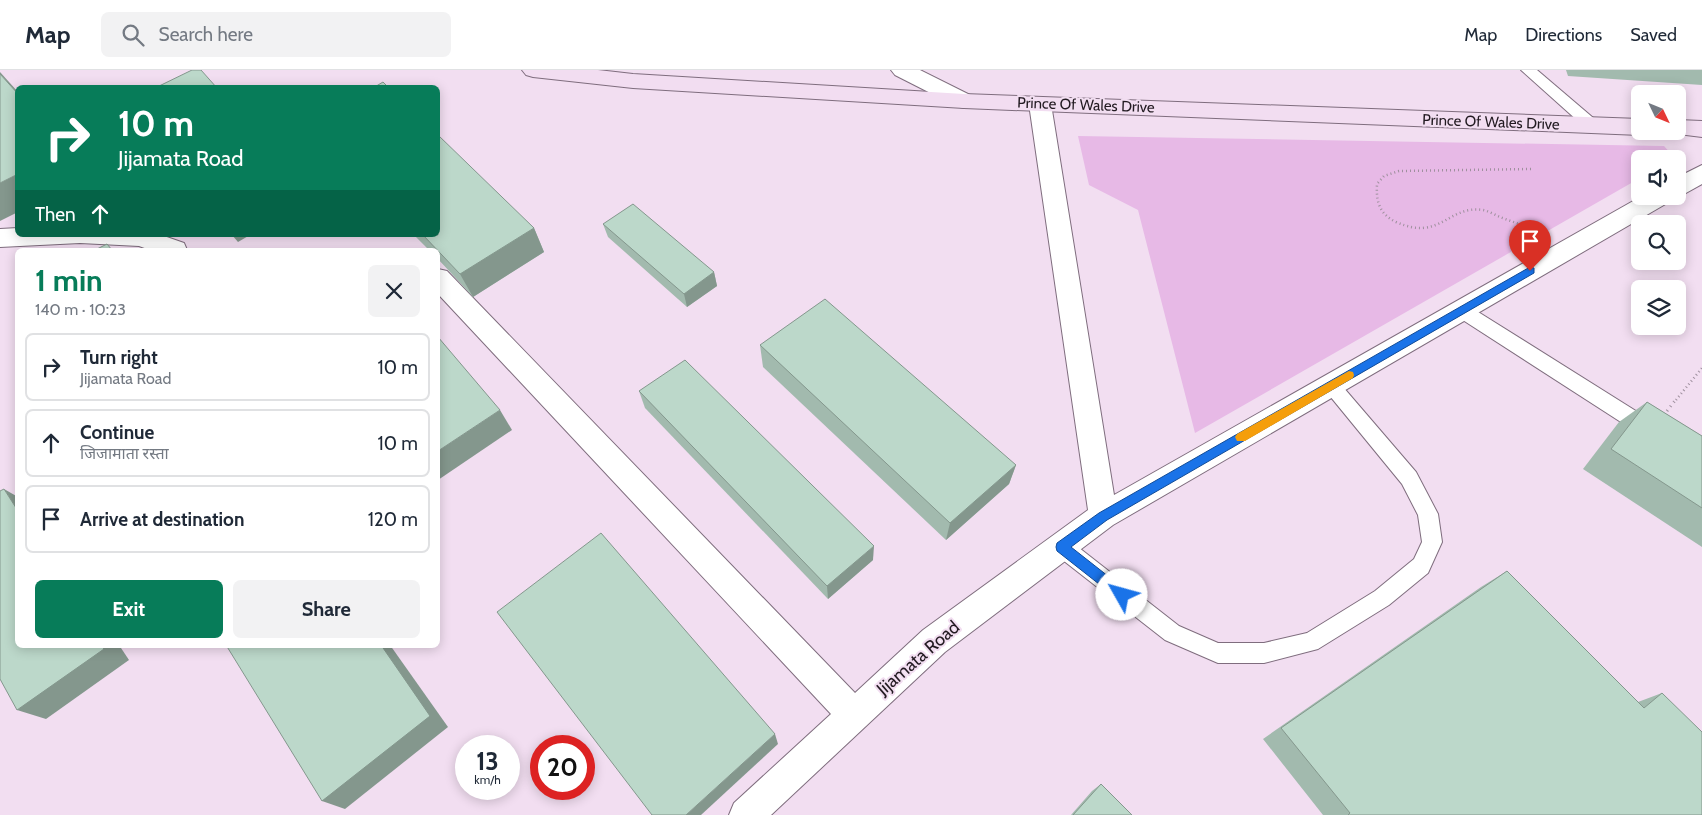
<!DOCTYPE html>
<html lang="en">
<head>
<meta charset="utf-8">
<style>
	body { margin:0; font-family:Cabin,"Noto Sans Devanagari",sans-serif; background:#f2f2f3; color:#1f2937; height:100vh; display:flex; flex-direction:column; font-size:19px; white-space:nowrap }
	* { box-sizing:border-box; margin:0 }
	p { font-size:16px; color:#747a83 }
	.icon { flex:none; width:28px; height:28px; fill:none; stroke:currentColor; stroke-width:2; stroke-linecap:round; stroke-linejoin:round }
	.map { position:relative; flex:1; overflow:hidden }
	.side { position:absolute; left:15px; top:178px; width:425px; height:400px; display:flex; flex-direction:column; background:#fff; border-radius:8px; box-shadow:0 2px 12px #0003 }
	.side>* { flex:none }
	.hud { position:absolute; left:15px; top:15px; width:425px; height:152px; border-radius:8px; box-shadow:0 2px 12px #0003; background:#077c59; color:#fff; overflow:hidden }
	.needle { width:32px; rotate:133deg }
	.tools { position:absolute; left:1631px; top:15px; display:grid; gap:10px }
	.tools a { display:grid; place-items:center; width:55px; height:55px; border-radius:8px; background:#fff; box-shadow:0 2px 12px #0003; font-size:25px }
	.speed { position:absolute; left:455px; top:665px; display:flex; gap:10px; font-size:25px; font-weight:700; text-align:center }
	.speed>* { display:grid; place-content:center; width:65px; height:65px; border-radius:50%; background:#fff; box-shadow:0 2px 12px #0003; line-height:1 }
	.speed small { font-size:12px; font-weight:400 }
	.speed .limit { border:8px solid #d22; background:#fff; color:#111 }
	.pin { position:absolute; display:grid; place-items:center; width:42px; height:42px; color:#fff; margin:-51px -21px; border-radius:50% 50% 50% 0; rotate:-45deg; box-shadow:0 0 5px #0007 }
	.pin .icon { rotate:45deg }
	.me { position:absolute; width:55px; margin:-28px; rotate:308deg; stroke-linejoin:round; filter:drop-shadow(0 0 4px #0008) }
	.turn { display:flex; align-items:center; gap:18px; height:105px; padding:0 20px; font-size:22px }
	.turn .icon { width:65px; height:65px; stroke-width:2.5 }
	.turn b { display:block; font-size:35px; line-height:42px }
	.then { display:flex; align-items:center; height:48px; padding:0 20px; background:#0003; gap:10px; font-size:19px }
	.round { display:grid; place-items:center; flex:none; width:52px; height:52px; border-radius:8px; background:#f2f2f3 }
	.overview { display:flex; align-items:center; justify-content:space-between; height:85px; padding:0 20px }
	h1 { font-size:30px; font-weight:700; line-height:38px; color:#077c59 }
	.cta { display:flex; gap:10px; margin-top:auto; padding:10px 20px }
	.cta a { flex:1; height:58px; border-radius:8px; background:#077c59; color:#fff; font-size:20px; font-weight:700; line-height:58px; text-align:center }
	.cta a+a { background:#f2f2f3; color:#1f2937 }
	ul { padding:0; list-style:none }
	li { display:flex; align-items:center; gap:15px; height:68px; margin:0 10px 8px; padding:0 10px; border:2px solid #e0e1e3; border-radius:8px }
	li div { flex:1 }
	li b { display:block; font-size:19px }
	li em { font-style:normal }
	header { display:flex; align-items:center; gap:30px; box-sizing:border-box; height:70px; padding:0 25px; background:#fff; border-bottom:1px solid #e0e1e3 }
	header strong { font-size:24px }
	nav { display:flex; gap:28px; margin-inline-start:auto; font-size:18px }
	.search { width:350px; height:45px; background:#f2f2f3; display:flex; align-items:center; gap:12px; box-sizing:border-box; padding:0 18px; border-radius:8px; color:#747a83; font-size:19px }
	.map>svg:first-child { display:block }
	.green { fill:#e7b9e6 }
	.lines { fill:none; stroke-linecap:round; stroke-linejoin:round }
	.lane-casing { stroke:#7f6d7e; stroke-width:2 }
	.street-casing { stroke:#7f6d7e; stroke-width:2 }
	.secondary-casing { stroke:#7f6d7e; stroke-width:2 }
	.path-far1 { stroke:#9f909e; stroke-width:2.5; stroke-dasharray:1 3; stroke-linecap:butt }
	.path { stroke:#9f909e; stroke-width:3; stroke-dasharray:1 4.5; stroke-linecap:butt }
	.lane { fill:#fff; fill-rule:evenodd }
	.street { fill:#fff; fill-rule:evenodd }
	.secondary { fill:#f2ddf1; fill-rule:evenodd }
	.wall { fill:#a2baae }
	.shaded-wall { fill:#84978d }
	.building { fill:#bcd8ca; stroke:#84978d }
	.route { fill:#1a73e8; stroke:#114b97 }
	.slow { fill:#f59e0b }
	.labels { text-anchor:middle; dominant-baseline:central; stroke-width:4; stroke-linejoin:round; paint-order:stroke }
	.far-street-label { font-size:15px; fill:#221a21; stroke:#f2def1 }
	.street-label { font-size:18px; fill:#221a21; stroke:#f2def1 }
</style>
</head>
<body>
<header>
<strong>Map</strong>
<div class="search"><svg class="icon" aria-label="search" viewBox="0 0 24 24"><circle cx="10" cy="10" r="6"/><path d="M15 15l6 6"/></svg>Search here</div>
<nav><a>Map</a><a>Directions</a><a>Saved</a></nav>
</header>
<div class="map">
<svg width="1702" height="745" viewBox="0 0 1702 745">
	<rect width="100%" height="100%" fill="#f2def1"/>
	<path class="green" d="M1078,66l586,10 11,12 -35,1v19l-445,255 -57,-223 -49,-25z"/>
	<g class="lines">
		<g class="lane-casing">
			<g id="lane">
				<path d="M1521,0h16l61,52 3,4 -3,4 -5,1 -5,-1z"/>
				<path d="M1461,233l6,2 188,118 2,6 -2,6 -7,2 -7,-2 -186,-120 -3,-5 3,-5z"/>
				<path d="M1331,307l6,3 79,92 22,42 4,28 -14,31 -39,32 -71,44 -54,14h-46l-53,-23 -110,-86 -3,-7 3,-7 7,-2 7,2 110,86 39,17h46l43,-10 68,-42 39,-32 8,-17 -4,-27 -16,-31 -77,-94 -3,-5 3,-5z"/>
			</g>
		</g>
		<g class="street-casing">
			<g id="street">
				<path d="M891,0h29l52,26 3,5 -3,5 -8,2 -8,-2 -61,-31z"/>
				<path d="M1040,27l8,2 3,5 63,391 528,-299h31l-4,6 -556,323 -168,127 -174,163h-42l5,-12 97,-89 -393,-420v-25l9,2 408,422 68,-63 165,-120 -59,-406 3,-5z"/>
				<path d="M1702,95v19l-16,9 -8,2v-18z"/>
				<path d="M18,158v7h143l23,8 3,7h-37l-11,-4 -59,-3 -80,4v-18z"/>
			</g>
		</g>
		<g class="secondary-casing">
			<g id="secondary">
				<path d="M522,0h76l35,4 331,20 676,25v12h9l-9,4 -676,-27 -331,-20 -100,-11 -7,-2z"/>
				<path d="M1678,50l24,1v16l-32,-4 -1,-2h9z"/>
			</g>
		</g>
		<g class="path-far1">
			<path d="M1531,99l-132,2 -15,5 -7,8c-1,17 2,30 19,38 45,20 51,-17 87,-12 6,1 12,5 17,7 15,6 29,10 44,15"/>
			<path d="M1676,330l26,-32"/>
		</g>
		<path class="path" d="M1667,341l10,-13"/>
		<use href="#lane" class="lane"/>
		<use href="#street" class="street"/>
		<use href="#secondary" class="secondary"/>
	</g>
	<g class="wall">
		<path d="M1566,0h136v15l-134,-9z"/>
		<path d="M603,154l111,48 3,14 -30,21 -79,-70z"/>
		<path d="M534,158l10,24 -71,45 -35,-38v-9h-9l-15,-15h24z"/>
		<path d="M760,275l256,120 -7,19 -63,56 -183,-173z"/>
		<path d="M639,321l234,169 -45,39 -183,-191z"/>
		<path d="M1647,332l55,34v111l-119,-78 36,-47z"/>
		<path d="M1507,501l131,131 24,-9 40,122h-379l-60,-76 218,-152z"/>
		<path d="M1101,714l31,31h-61l21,-24z"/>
	</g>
	<g class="shaded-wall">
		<path d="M0,2l18,20v2l-18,-20z"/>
		<path d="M18,104v38l-18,9v-38z"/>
		<path d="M534,158l10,24 -71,45 -13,-23z"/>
		<path d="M232,165h18l-12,7z"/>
		<path d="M714,202l3,14 -30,21 -3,-13z"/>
		<path d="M500,340l12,20 -74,50v-29z"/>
		<path d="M1016,395l-7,19 -63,56 4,-17z"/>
		<path d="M4,419l14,8v14z"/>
		<path d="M874,476l-1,14 -45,39 -1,-13z"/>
		<path d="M101,575h18l10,15 -83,59 -29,-9z"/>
		<path d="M381,575h9l58,82 -103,82 -23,-8z"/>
		<path d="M775,664l3,10 -77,71h-15z"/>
	</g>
	<g class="building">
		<path d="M192,0h9l16,18h-62z"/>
		<path d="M0,4l18,20v80l-18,9z"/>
		<path d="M383,12l6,6h-16z"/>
		<path d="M438,65l96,93 -74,46 -37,-39h15z"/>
		<path d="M633,134l81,68 -30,22 -81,-70z"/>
		<path d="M107,174l5,6h-17z"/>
		<path d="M825,229l191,166 -66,58 -190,-178z"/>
		<path d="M438,267l62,73 -62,41z"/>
		<path d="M685,290l189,186 -47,40 -188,-195z"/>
		<path d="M1647,332l55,34v72l-91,-59z"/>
		<path d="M4,419l14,22v134h83l3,4 -87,61 -17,-31v-188z"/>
		<path d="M601,463l174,201 -89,81h-34l-155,-203z"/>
		<path d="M1507,501l137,137 18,-15 40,39v83h-354l2,-2 -69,-85z"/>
		<path d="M226,575h155l49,71 -108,85z"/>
		<path d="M1101,714l31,31h-59z"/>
	</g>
	<path class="route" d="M1530,197l4,1v5l-427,247 -36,27 56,44 2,4 -2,4 -5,2 -4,-2 -61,-48 -1,-4 1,-4 42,-30z"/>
	<path class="slow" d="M1349,301l4,1 1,3 -1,3 -108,63h-8l-2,-4 2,-3z"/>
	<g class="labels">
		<g class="far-street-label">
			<text transform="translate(1086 35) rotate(2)">Prince Of Wales Drive</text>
			<text transform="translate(1491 52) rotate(2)">Prince Of Wales Drive</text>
		</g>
		<g class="street-label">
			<text transform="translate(918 588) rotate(-41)">Jijamata Road</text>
		</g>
	</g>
</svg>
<div class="tools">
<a><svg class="needle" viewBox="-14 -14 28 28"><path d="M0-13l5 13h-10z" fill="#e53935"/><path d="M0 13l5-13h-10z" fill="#747a83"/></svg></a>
<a><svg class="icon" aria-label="sound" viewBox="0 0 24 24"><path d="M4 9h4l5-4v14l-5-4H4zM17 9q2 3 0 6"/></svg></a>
<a><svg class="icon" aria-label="search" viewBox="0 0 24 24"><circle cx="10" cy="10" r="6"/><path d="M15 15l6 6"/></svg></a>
<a><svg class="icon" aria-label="layers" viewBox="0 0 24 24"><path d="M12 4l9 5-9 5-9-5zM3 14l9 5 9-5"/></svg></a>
</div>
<div class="speed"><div>13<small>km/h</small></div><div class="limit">20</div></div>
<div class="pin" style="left:1530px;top:201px;background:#d93025"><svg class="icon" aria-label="arrive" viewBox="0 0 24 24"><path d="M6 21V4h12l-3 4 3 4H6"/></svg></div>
<svg class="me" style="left:1122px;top:525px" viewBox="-20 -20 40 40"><circle r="19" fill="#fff"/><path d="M0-13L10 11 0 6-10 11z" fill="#1a73e8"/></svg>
<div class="hud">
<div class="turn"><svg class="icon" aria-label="right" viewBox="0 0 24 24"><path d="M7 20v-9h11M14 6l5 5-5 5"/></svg><div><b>10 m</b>Jijamata Road</div></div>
<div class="then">Then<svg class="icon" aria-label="ahead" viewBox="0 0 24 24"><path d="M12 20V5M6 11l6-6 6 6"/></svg></div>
</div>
<section class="side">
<div class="overview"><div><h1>1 min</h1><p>140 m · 10:23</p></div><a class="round"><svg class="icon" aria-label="close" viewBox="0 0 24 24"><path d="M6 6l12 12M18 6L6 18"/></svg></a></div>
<ul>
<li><svg class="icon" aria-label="right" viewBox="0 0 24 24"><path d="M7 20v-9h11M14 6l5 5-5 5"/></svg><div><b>Turn right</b><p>Jijamata Road</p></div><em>10 m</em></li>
<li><svg class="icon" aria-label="ahead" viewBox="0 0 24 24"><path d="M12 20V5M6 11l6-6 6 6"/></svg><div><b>Continue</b><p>जिजामाता रस्ता</p></div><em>10 m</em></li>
<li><svg class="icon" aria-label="arrive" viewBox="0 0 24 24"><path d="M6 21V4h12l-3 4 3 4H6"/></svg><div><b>Arrive at destination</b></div><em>120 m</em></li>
</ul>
<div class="cta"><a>Exit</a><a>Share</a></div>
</section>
</div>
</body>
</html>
